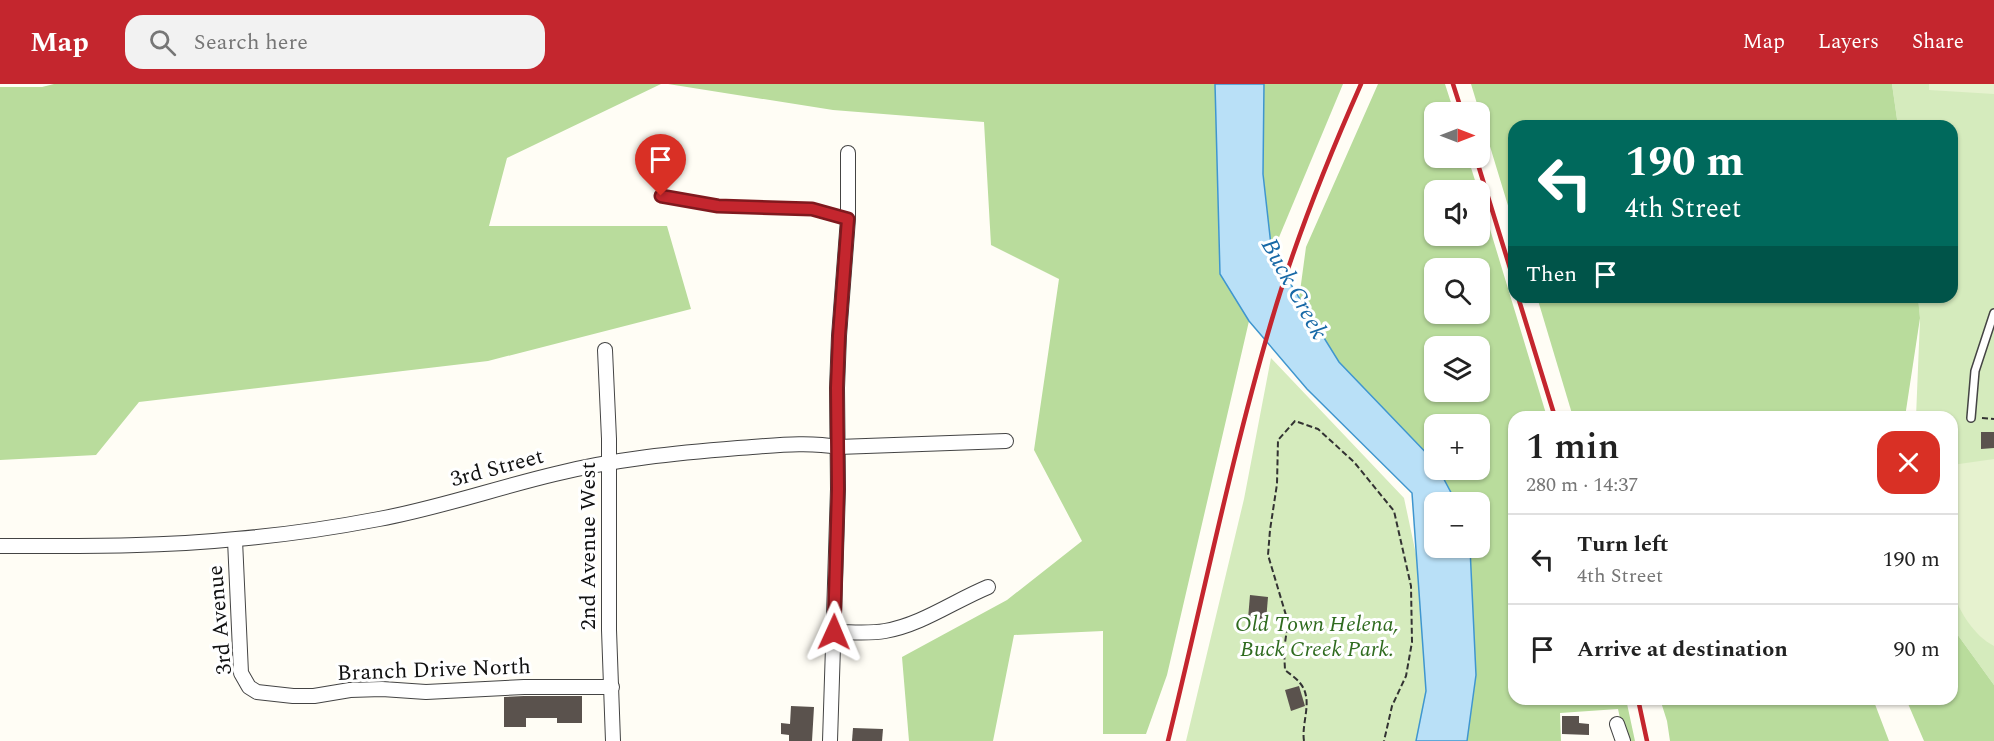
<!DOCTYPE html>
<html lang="en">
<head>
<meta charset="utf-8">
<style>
	body { margin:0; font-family:Spectral,serif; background:#f2f2f2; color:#222; height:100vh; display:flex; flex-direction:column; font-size:22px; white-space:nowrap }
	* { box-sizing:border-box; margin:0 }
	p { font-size:20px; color:#767676 }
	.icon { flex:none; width:33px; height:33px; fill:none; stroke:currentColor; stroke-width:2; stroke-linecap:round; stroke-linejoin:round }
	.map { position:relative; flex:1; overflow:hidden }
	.drawer { position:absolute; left:1508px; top:327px; width:450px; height:294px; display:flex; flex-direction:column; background:#fff; border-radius:18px; box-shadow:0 2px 4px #0004 }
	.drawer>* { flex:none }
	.top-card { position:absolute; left:1508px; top:36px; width:450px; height:183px; border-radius:18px; box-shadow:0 2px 4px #0004; background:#00695c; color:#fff; overflow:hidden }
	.needle { width:39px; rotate:90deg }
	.fabs { position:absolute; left:1424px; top:18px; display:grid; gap:12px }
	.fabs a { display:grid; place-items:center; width:66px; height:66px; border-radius:12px; background:#fff; box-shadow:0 2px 4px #0004; font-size:30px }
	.pin { position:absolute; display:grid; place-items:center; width:51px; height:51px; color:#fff; margin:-62px -26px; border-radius:50% 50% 50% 0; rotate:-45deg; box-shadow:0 0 6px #0007 }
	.pin .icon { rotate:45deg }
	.me { position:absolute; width:66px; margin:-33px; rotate:1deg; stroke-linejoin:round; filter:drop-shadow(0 0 4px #0008) }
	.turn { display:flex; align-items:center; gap:21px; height:126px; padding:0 18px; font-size:27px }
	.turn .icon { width:78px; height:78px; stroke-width:2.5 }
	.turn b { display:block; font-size:42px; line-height:51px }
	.then { display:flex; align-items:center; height:57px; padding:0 18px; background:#0003; gap:12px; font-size:22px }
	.round { display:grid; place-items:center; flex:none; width:63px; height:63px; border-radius:18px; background:#f2f2f2 }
	.head { display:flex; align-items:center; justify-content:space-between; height:102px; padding:0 18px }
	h1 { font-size:36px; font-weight:600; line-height:45px }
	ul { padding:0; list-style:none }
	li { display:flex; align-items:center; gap:18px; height:90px; padding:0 18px; border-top:2px solid #e0e0e0 }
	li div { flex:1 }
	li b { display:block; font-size:22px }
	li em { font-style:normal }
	header { display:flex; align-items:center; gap:36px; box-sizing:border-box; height:84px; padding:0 30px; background:#c4262e; color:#fff }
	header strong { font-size:28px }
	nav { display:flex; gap:33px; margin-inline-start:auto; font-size:21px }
	.search { width:420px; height:54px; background:#f2f2f2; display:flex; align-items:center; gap:15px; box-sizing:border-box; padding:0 21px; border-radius:18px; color:#767676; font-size:22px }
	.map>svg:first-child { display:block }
	.green { fill:#d5ebbd }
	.forest { fill:#b9dc9c; fill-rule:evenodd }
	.pitch { fill:#e6f2cf }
	.water { fill:#b9e0f7; stroke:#3f96cf; stroke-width:1.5 }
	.building { fill:#5a524d }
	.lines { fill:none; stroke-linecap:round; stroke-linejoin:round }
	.service-casing { stroke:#444; stroke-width:10 }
	.minor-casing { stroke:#444; stroke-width:16 }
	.path { stroke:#333; stroke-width:2; stroke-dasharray:6 3; stroke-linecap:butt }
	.service { stroke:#fff; stroke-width:7 }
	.minor { stroke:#fff; stroke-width:14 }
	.rail { stroke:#c4262e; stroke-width:4.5 }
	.route-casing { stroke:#7f191e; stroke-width:15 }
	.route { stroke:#c4262e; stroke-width:10 }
	.labels { text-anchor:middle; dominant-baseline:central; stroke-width:6; stroke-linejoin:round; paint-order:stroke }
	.street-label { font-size:22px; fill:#111; stroke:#fff }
	.park-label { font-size:22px; font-style:italic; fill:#2f6b1f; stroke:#fff }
	.water-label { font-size:24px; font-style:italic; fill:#1768a6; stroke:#fff }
</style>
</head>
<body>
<header>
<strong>Map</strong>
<div class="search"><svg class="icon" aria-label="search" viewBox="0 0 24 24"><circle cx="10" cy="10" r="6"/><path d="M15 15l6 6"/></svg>Search here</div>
<nav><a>Map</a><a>Layers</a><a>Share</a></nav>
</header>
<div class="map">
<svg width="1994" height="657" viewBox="0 0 1994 657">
	<rect width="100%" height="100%" fill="#fffdf5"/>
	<g class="green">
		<path d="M1892,0h102v601l-42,-58v-210h-36l4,-98 -2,-22h34v-171h-54z"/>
		<path d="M1271,274l133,140 13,61 9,132 -10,50h-230l58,-242z"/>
	</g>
	<g class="forest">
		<path d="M54,0h607l-154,74 -18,68h178l24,83 -203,52 -349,41 -43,53 -96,5v-373h42z"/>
		<path d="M668,0h547l5,190 29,47 -82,354 -21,59h-43v-103l-89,4 -21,106h-84l-7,-84 105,-57 75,-59 -48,-91 25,-171 -68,-34 -7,-123 -151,-12z"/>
		<path d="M1264,0h79l-71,170 -9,-80z"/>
		<path d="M1378,0h67l9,28h-20v46h34l10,32h-44v46h45v-43l68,224h-33v282h112l9,42h-10l-7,-32 -58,4 1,28h-94l9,-66 -6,-127h9v-46h-23l-17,-32h40v-46h-45v37l-95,-99 -40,-63 7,-52zM1434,184h45v46h-45zM1434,262h45v46h-45z"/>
		<path d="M1471,0h421l6,42h-384l-1,96z"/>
		<path d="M1537,213h381l2,21 -15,99h-332z"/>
		<path d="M1952,543l42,58v56h-70l-18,-42h46z"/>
		<path d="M1660,615h213l16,42h-219l-3,-20z"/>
	</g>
	<g class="pitch">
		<path d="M1929,0h65v10l-65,-4z"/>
		<path d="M1994,375v187c-21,-11 -33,-33 -42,-54v-127z"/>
	</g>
	<path class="water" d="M1215,0h49l-1,90 9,80 67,108 95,99v9h5l17,32h-22v46h36l6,127 -9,66h-51l10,-50 -14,-198 -105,-104 -58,-68 -29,-47z"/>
	<g class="building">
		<path d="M1981,348h13v16l-13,1z"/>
		<path d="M1250,511l18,2 -2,24 -18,-2z"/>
		<path d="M1299,602l6,20 -14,5 -6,-21z"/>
		<path d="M524,612h58v27h-25v-5h-31v9h-22v-30z"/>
		<path d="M791,622l23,1 -2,34h-23v-6l-8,-1v-11l9,1z"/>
		<path d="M1562,632h17v7l10,1v11l-27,-1z"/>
		<path d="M853,644l30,1 -1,12h-30z"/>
	</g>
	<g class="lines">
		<g class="service-casing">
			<g id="service">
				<path d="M661,113c20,3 40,8 59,9 44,2 86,-2 128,13"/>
				<path d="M1971,334l4,-47 19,-58"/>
			</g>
		</g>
		<g class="minor-casing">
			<g id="minor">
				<path d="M605,266l4,89v191l4,111"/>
				<path d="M235,456l6,133 8,14 8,5 36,4h21l36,-6 32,-1 44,3 98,-5h88"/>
				<path d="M0,462c78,0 157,1 236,-7 48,-4 96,-11 143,-20 60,-11 117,-31 176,-45 60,-15 121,-21 183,-26 33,-2 68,-7 100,-1l168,-6"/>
				<path d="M834,548c17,0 35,2 51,-1 36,-6 69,-30 103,-44"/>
				<path d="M1617,640l6,17"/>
				<path d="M830,657l8,-252 -1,-101 2,-52 9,-117v-66"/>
			</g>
		</g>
		<g class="path">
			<path d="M1982,334l12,1"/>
			<path d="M1304,657c-3,-19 10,-41 -4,-58 -4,-5 -10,-9 -15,-13l-1,-20 4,-28 -20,-67 2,-25 7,-46 1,-44 17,-19 23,8 36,33 40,49 17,75 1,56 -6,34 -14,30 -8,35"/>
		</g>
		<use href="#service" class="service"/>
		<use href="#minor" class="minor"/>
		<g class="rail">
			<path d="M1453,0l9,28"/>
			<path d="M1476,74l38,123"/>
			<path d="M1518,213l37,120"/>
			<path d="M1638,615l9,42"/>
			<path d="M1168,657c34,-138 62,-278 102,-415 24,-83 56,-163 91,-242"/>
		</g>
	</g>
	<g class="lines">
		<g class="route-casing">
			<path id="route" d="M661,112l57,10 94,3 36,10 -9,117 -2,52 1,101 -4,143"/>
		</g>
		<use href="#route" class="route"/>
	</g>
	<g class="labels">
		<g class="street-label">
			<text transform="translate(497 384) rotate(-15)">3rd Street</text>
			<text transform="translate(588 462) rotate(-90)">2nd Avenue West</text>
			<text transform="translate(220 536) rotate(-95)">3rd Avenue</text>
			<text transform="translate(434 586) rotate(-2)">Branch Drive North</text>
		</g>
		<g class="park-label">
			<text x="1317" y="540">Old Town Helena,<tspan x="1317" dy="25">Buck Creek Park.</tspan></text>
		</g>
		<g class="water-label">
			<text transform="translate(1294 205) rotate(61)">Buck Creek</text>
		</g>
	</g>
</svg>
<div class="fabs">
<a><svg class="needle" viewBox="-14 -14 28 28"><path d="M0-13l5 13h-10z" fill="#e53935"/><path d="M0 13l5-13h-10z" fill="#767676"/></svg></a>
<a><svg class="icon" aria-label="sound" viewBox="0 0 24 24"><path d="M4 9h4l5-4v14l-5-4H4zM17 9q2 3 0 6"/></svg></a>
<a><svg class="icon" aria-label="search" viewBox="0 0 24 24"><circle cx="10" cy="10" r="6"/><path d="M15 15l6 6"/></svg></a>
<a><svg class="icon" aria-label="layers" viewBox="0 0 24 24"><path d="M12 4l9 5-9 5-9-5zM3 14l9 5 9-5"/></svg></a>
<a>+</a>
<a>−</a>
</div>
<div class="pin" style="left:661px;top:112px;background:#d93025"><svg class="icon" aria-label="arrive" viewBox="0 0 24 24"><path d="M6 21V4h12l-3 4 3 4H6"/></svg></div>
<svg class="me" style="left:834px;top:548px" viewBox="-20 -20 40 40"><path d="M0-17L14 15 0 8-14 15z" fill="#c4262e" stroke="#fff" stroke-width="4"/></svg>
<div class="top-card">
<div class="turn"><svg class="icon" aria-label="left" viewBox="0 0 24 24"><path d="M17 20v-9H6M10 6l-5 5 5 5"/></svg><div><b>190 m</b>4th Street</div></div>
<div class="then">Then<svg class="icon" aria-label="arrive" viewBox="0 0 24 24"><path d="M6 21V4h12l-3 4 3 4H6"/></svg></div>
</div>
<section class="drawer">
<div class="head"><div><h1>1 min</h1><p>280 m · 14:37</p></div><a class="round" style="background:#d93025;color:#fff"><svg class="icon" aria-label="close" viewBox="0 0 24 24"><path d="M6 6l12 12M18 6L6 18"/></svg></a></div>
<ul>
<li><svg class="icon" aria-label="left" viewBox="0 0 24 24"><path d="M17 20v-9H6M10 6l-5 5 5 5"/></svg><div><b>Turn left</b><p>4th Street</p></div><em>190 m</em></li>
<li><svg class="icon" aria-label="arrive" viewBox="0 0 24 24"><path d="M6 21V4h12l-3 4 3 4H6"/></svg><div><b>Arrive at destination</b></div><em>90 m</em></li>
</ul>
</section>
</div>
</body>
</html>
